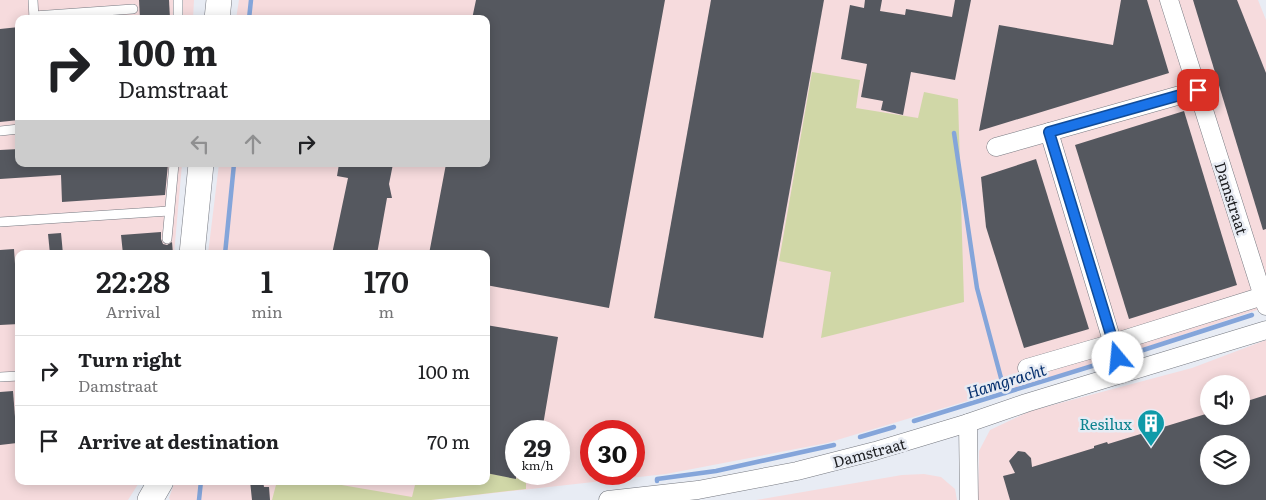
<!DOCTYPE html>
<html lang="en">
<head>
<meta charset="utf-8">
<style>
	body { margin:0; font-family:Literata,serif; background:#f6f6f6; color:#202124; height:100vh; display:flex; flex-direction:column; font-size:19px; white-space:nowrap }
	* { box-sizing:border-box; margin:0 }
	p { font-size:16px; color:#757577 }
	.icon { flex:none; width:28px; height:28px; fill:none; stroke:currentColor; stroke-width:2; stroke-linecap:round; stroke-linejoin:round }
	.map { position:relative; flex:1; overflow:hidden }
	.side { position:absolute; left:15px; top:250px; width:475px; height:235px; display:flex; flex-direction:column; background:#fff; border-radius:10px; box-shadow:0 2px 12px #0003 }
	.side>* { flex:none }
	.top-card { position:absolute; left:15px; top:15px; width:475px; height:152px; border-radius:10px; box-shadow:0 2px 12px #0003; background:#fff; color:#202124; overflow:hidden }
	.controls { position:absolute; left:1200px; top:375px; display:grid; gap:10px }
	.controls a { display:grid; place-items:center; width:50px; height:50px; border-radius:50%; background:#fff; box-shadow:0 2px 12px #0003; font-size:25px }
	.speed { position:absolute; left:505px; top:420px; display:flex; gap:10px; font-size:25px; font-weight:700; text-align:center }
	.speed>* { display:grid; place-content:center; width:65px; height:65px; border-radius:50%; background:#fff; box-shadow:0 2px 12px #0003; line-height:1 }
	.speed small { font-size:12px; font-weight:400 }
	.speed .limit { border:8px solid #d22; background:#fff; color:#111 }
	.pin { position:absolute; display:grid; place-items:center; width:42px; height:42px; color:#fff; margin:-21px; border-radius:10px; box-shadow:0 2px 8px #0006 }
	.me { position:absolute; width:55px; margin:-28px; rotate:343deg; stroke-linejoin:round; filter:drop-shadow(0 0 4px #0008) }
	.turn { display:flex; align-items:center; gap:18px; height:105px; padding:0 20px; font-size:22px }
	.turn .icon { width:65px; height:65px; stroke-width:2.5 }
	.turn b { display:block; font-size:35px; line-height:42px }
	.lanes { display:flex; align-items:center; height:48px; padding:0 20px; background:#0003; justify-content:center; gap:25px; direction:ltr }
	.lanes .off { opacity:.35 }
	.eta { display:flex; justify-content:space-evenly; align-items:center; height:85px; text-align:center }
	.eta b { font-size:30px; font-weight:600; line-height:35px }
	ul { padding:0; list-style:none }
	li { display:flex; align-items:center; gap:15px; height:70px; padding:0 20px; border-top:1px solid #e0e0e0 }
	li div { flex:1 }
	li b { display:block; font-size:19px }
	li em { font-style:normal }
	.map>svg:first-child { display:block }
	.industrial { fill:#f6dbdd; fill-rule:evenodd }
	.green { fill:#d0d7a7 }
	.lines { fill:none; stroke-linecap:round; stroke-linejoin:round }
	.stream { stroke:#84a5da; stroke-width:4.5 }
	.building { fill:#55585f; fill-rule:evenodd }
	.lane-casing { stroke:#767981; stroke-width:10 }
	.street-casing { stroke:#767981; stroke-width:19 }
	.secondary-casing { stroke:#767981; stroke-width:26 }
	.lane { stroke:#fff; stroke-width:9 }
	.street { stroke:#fff; stroke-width:18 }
	.secondary { stroke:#fff; stroke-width:25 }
	.route-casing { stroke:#114b97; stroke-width:12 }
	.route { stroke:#1a73e8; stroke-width:9 }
	.labels { text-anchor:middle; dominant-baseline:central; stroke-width:5; stroke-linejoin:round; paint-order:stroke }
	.street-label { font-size:15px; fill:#1b1c1f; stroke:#e8ecf4 }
	.culture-label { font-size:15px; fill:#0d838f; stroke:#e8ecf4; text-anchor:end }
	.water-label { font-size:16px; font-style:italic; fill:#052f6d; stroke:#e8ecf4 }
</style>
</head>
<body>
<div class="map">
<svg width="1266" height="500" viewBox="0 0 1266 500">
	<rect width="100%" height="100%" fill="#e8ecf4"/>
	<g class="industrial">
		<path d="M0,0h194l-1,19h-174v145h163l-8,90h-155v227h121l-12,19h-128z"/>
		<path d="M239,0h1019l8,20v287l-233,78 -36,7 -170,51 -161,31 -235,26h-261l-1,-2 6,-17h311v-227h-278l11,-90h267v-145h-250zM516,431h43v43h-43zM591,431h43v43h-43z"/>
		<path d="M1266,340v160h-288l1,-49 11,-21 40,-19 162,-43zM1209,384h32v32h-32zM1209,444h32v32h-32z"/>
		<path d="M924,474l17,3 14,12 2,11h-201l146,-25z"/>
	</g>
	<g class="green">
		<path d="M812,72l48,8 -4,28 62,10 6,-26 34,7 6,203 -143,36 10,-66 -52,-11z"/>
		<path d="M486,473l40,7v9l-95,11h-159l5,-19h41l94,16 4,-16h70z"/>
	</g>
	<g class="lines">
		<g class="stream">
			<path d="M249,19l2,-19"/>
			<path d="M954,133l23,155 28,105"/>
			<path d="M225,254l9,-90"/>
			<path d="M1134,353l118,-38"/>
			<path d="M914,421l191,-59"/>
			<path d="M860,437l34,-10"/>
			<path d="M657,481v-2l59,-8 118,-26"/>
			<path d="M199,500l2,-19"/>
		</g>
	</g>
	<g class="building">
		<path d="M139,0h30l1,19h-30z"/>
		<path d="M476,0h189l-56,308 -123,-23v-31h-57l17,-90h40v-145h-14z"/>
		<path d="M711,0h113l-61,338 -109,-20z"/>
		<path d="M865,0h17l-2,11 25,4 1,-6 46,8 3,-17h16l-16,80 -44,-8 -8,43 -22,-5 2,-9 -22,-4 6,-33 -26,-5 9,-54 14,3z"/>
		<path d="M1121,0h26l22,73 -190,58 20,-106 114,20z"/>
		<path d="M1193,0h44l29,73v156l-3,1z"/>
		<path d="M19,27v93l-19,2v-93z"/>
		<path d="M1184,111l53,174 -108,34 -54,-174z"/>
		<path d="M19,149v15h149l-3,31 -103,7 -1,-27 -61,4v-29z"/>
		<path d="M1036,159l53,170 -65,19 -38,-121 -5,-50z"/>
		<path d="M339,164h54l-4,20 3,14h-5l-10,56h-45l16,-76 -11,-2z"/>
		<path d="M161,232v7l2,5 4,1 5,-3 1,12h-50l-2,-19z"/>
		<path d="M61,233l2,21h-13l-2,-20z"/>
		<path d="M14,249l5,75 -19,1v-75z"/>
		<path d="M486,325l72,12 -16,94h-26v48l-30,-6z"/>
		<path d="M13,391l4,52 -17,2v-53z"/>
		<path d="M1266,395v105h-256l-7,-24 12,-3 -6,-12 9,-10 7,1 6,6 1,9 62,-19v-2l13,-4 1,2 101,-31v3h32v-13zM1209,444h32v32h-32z"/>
		<path d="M250,481h13l1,6h5l1,13h-18z"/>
	</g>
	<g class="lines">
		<g class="lane-casing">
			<g id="lane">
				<path d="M33,0l1,19"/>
				<path d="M34,16l99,-7"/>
				<path d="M178,19v-19"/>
				<path d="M0,131l19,-2"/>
				<path d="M0,222l169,-11"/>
				<path d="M167,239l7,-75"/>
				<path d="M0,377l19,-1"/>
			</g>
		</g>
		<g class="street-casing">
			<g id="street">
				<path d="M1169,0l97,306"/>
				<path d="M1049,132l73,242"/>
				<path d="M996,147l202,-57"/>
				<path d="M1027,368l86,-25 153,-48"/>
				<path d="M968,423l1,77"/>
				<path d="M608,500l90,-10 99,-19 78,-20 93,-28 58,-20 240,-73"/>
			</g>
		</g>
		<g class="secondary-casing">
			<g id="secondary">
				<path d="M217,19l2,-19"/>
				<path d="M192,254l9,-90"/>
				<path d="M150,500l11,-19"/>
			</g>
		</g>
		<use href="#lane" class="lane"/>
		<use href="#street" class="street"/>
		<use href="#secondary" class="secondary"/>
	</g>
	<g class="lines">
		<g class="route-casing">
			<path id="route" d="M1118,358l-69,-226 149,-42"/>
		</g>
		<use href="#route" class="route"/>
	</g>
	<defs>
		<g id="building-pin" transform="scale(1.4375)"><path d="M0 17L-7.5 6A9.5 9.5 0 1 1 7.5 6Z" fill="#0f9aa8" stroke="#e8ecf4"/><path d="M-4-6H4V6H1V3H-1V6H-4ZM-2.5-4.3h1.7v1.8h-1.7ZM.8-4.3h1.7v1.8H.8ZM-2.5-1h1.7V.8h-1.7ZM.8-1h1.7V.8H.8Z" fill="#fff"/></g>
	</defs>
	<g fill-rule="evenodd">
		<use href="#building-pin" x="1151" y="423"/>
	</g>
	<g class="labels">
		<g class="street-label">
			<text transform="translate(1232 198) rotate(72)">Damstraat</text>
			<text transform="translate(869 452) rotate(-15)">Damstraat</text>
		</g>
		<g class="culture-label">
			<text x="1132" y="423">Resilux</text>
		</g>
		<g class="water-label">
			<text transform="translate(1006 380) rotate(-17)">Hamgracht</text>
		</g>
	</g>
</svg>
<div class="controls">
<a><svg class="icon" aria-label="sound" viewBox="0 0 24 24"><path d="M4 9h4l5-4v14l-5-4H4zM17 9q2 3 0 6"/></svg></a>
<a><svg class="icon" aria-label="layers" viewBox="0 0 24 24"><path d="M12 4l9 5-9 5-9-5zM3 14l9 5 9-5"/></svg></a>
</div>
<div class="speed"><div>29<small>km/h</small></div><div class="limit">30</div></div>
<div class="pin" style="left:1198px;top:90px;background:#d93025"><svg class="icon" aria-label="arrive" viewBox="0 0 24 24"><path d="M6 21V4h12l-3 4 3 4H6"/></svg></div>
<svg class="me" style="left:1118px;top:358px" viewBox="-20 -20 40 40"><circle r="19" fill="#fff"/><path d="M0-13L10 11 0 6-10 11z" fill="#1a73e8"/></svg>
<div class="top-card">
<div class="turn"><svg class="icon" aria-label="right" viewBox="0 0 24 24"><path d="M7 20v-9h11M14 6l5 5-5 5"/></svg><div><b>100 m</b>Damstraat</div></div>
<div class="lanes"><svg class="icon off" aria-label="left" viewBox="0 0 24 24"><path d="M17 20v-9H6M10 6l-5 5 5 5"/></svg><svg class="icon off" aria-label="ahead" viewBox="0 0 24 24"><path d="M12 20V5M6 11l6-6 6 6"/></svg><svg class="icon" aria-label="right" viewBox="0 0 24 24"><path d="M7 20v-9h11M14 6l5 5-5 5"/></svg></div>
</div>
<section class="side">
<div class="eta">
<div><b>22:28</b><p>Arrival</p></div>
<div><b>1</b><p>min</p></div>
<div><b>170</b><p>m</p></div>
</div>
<ul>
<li><svg class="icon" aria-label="right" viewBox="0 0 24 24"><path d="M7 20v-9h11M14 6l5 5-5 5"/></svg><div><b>Turn right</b><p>Damstraat</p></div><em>100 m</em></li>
<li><svg class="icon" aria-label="arrive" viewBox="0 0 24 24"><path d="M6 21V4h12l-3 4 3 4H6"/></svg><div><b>Arrive at destination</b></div><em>70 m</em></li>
</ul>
</section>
</div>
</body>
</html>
